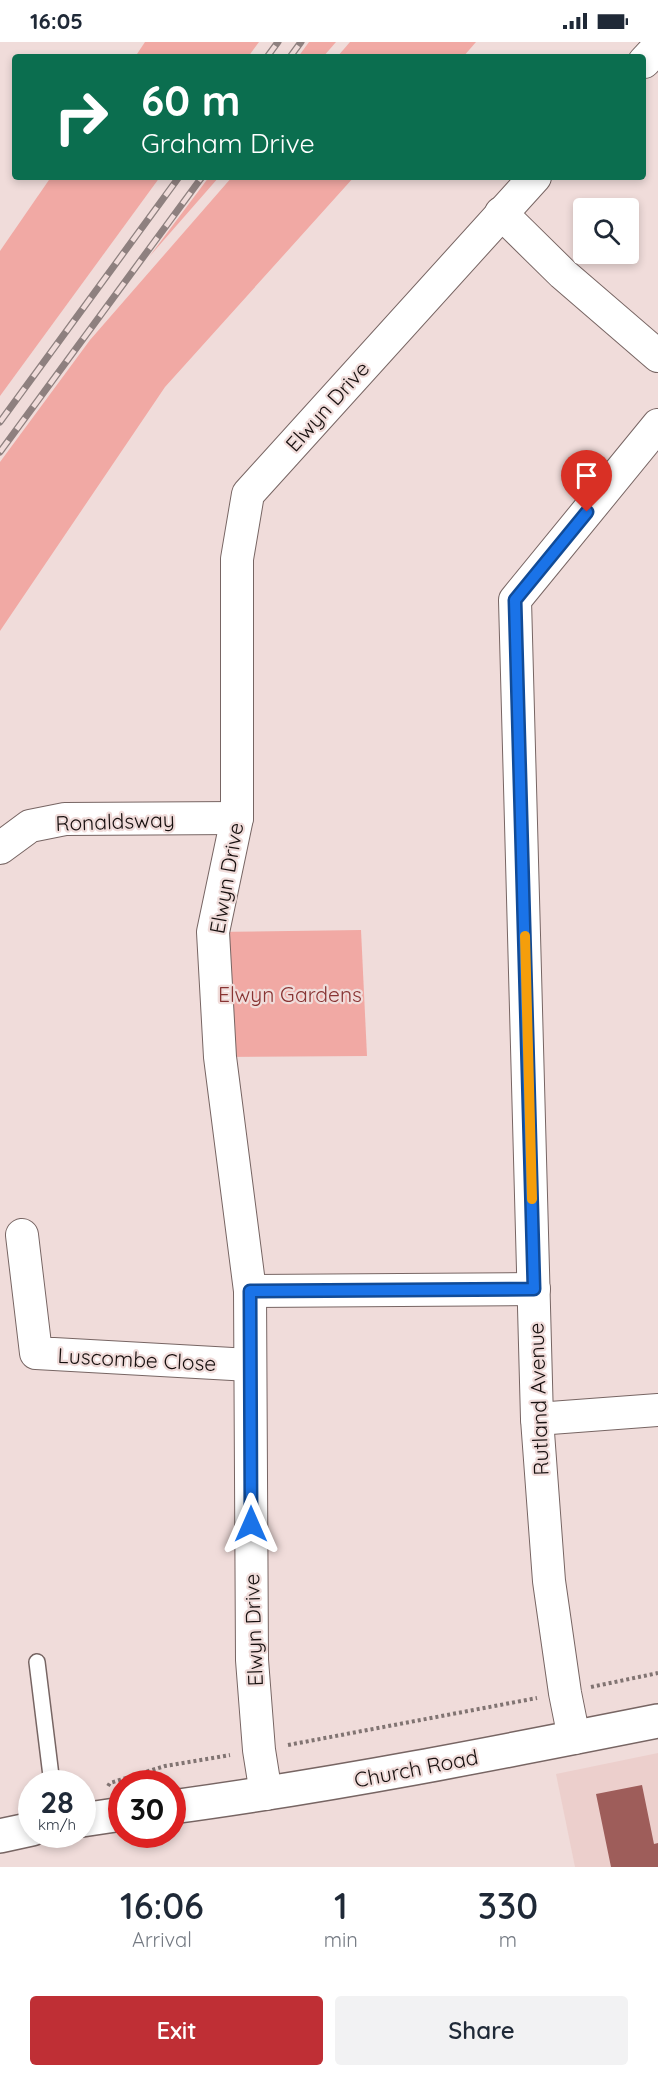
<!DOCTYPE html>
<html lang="en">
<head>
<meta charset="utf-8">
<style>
	body { margin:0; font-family:Quicksand,sans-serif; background:#f2f2f3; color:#1f2937; height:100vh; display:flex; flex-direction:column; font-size:22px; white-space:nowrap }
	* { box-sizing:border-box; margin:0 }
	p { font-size:20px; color:#747a83 }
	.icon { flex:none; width:33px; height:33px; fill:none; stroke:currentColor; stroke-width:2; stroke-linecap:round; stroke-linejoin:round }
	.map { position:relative; height:1825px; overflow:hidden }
	.details { display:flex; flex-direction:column; background:#fff; flex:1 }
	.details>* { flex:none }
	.top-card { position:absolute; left:12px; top:12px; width:634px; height:126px; border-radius:6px; box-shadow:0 3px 9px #0003; background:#0b6e4f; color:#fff; overflow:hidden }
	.fabs { position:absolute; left:573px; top:156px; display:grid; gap:12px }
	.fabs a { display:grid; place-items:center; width:66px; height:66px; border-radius:6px; background:#fff; box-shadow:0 3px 9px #0003; font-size:30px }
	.speed { position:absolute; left:18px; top:1728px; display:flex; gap:12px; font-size:30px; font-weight:700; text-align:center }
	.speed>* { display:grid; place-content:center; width:78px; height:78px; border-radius:50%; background:#fff; box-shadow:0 3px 9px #0003; line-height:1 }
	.speed small { font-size:15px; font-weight:400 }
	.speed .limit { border:9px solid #d22; background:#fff; color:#111 }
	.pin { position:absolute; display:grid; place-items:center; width:51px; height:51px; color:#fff; margin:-62px -26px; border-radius:50% 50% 50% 0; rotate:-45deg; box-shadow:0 0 6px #0007 }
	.pin .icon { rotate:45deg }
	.me { position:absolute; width:66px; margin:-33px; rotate:0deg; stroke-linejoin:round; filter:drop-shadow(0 0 4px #0008) }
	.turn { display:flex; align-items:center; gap:21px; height:126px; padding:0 30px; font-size:27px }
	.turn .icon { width:78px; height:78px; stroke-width:2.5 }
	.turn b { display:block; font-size:42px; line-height:51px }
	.eta { display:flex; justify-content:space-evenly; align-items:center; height:102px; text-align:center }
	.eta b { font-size:36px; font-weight:600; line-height:42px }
	.action { display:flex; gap:12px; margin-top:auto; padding:12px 30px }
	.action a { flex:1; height:69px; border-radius:6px; background:#bf2f35; color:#fff; font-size:24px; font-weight:600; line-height:69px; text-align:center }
	.action a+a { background:#f2f2f3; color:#1f2937 }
	.status { display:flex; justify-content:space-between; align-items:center; height:42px; padding:0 30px; background:#fff; direction:ltr }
	.status svg { height:16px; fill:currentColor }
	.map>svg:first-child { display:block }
	.built { fill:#eccfcc }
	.green { fill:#f1a9a4 }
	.building { fill:#9e5d5a }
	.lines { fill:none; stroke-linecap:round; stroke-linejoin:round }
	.service-casing { stroke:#776563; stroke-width:18 }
	.minor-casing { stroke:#776563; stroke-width:34 }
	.tertiary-casing { stroke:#776563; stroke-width:36 }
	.path { stroke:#817472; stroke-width:4; stroke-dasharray:3 3; stroke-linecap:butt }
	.service { stroke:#fff; stroke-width:15 }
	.minor { stroke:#fff; stroke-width:32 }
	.tertiary { stroke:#fff; stroke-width:33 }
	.rail-casing { stroke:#8e807f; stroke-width:7 }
	.rail { stroke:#f0dcda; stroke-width:4.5; stroke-dasharray:14; stroke-linecap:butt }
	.route-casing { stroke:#114b97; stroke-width:15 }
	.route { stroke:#1a73e8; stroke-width:10 }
	.slow { stroke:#f59e0b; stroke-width:10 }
	.labels { text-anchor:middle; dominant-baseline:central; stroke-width:4.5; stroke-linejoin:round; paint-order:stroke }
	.street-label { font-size:21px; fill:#17100f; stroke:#f0dcda }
	.park-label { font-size:21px; fill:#883433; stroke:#f0dcda }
</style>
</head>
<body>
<div class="status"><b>16:05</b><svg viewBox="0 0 49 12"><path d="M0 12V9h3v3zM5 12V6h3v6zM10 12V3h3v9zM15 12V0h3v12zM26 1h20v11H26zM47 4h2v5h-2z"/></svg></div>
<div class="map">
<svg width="658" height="1825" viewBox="0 0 658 1825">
	<rect width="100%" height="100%" fill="#f0dcda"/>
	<path class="built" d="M658,1711v114h-83l-19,-93z"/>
	<g class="green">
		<path d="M145,0h114l-11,15h-113z"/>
		<path d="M309,0h27l-13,15h-25z"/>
		<path d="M350,0h126l-13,15h-126z"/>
		<path d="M51,135h109l-160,219v-145z"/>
		<path d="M209,135h10l-70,80z"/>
		<path d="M232,135h122l-189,210 -165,244v-169l90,-122z"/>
		<path d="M361,888l6,126 -147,1 -7,-125z"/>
	</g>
	<path class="building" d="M642,1743l12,59 4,-1v24h-47l-15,-73z"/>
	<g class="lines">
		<g class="service-casing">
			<path id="service" d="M37,1620l15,122"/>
		</g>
		<g class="minor-casing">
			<g id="minor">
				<path d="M644,20l14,-15"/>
				<path d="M501,171l62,61 95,82"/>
				<path d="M0,806l30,-22 35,-7 172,-1"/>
				<path d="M22,1193l14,118 214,12"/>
				<path d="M250,1249l284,-2"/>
				<path d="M537,1377l121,-9"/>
				<path d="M574,1696l-9,-45 -16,-112 -12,-162 -22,-819 143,-175"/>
				<path d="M266,1752l-7,-44 -7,-90 -2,-369 -30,-234 -7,-125 24,-114v-259l11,-65 287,-317"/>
			</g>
		</g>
		<g class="tertiary-casing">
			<g id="tertiary">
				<path d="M172,1765c163,-22 325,-54 486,-86"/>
				<path d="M82,1778l40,-6"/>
				<path d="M0,1794l32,-7"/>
			</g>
		</g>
		<g class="path">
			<path d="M591,1645l67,-14"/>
			<path d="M288,1703l249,-47"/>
			<path d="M108,1744l2,-3 55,-17 65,-11"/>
		</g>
		<use href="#service" class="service"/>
		<use href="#minor" class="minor"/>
		<use href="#tertiary" class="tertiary"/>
		<g class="rail-casing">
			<g id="rail">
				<path d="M267,15l11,-15"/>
				<path d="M290,15l11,-15"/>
				<path d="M0,380l179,-245"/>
				<path d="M0,410l202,-275"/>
			</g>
		</g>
		<use href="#rail" class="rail"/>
	</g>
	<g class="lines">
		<g class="route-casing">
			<path id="route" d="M251,1482l-1,-233 284,-2 -19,-689 72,-88"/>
		</g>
		<use href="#route" class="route"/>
		<path class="slow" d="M525,894l7,263"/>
	</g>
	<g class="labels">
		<g class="street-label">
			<text transform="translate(327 364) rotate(-48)">Elwyn Drive</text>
			<text transform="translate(115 779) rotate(-2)">Ronaldsway</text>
			<text transform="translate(226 836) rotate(-80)">Elwyn Drive</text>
			<text transform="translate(137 1317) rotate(3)">Luscombe Close</text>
			<text transform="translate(538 1357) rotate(-92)">Rutland Avenue</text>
			<text transform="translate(253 1588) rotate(-92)">Elwyn Drive</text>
			<text transform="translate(416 1726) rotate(-11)">Church Road</text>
		</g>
		<g class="park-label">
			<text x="290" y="952">Elwyn Gardens</text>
		</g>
	</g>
</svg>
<div class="fabs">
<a><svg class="icon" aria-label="search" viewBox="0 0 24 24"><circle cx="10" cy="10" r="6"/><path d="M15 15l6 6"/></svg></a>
</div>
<div class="speed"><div>28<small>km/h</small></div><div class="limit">30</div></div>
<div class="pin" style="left:587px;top:470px;background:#d93025"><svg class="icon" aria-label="arrive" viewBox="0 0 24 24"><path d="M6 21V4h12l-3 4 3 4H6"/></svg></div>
<svg class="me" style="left:251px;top:1482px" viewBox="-20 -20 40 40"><path d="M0-17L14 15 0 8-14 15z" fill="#1a73e8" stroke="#fff" stroke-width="4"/></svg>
<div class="top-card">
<div class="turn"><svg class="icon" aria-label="right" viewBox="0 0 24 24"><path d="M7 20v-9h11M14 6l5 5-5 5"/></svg><div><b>60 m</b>Graham Drive</div></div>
</div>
</div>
<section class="details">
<div class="eta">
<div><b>16:06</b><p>Arrival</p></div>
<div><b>1</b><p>min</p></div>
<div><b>330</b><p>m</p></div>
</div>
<div class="action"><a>Exit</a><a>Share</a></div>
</section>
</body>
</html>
